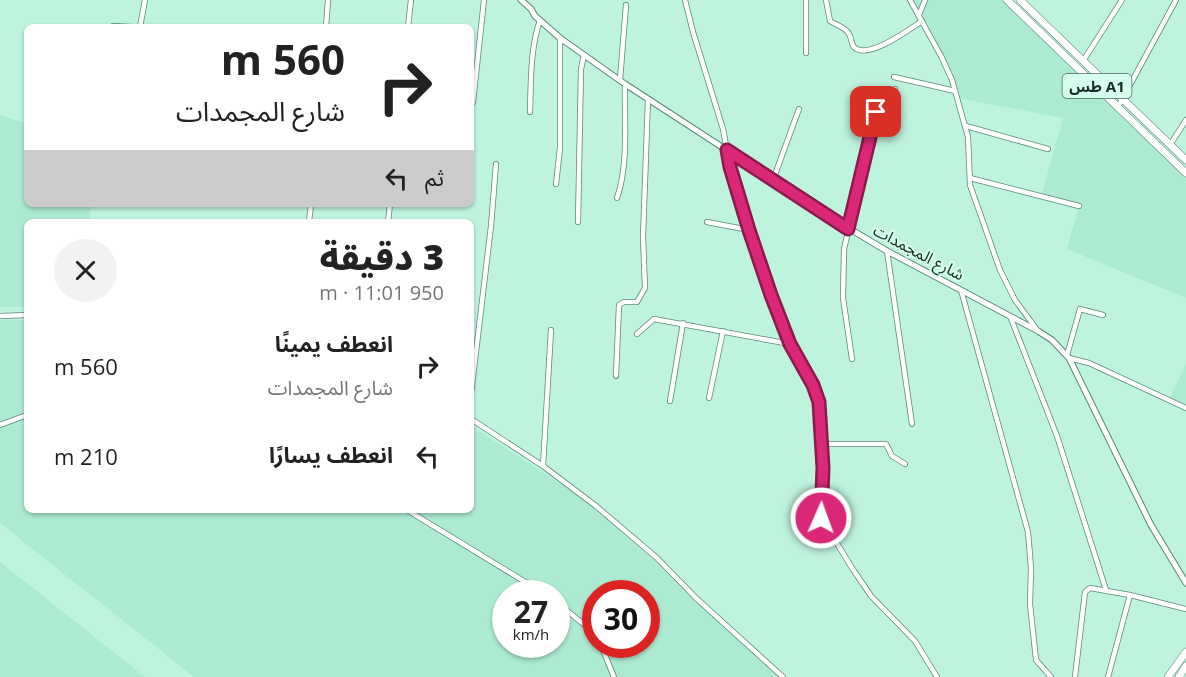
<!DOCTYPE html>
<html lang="ar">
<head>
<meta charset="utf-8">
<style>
	body { margin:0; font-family:"Open Sans","Noto Sans Arabic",sans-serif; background:#f2f2f2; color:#222; direction:rtl; height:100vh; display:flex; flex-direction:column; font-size:22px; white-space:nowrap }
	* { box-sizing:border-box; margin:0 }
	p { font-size:20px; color:#767676 }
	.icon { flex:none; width:33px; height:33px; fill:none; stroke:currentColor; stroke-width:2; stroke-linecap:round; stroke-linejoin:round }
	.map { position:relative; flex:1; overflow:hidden; direction:ltr }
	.details { position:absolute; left:24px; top:219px; width:450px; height:294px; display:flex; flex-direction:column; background:#fff; border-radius:9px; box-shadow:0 2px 4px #0004; direction:rtl }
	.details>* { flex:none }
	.top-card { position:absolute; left:24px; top:24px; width:450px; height:183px; border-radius:9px; box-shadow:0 2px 4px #0004; direction:rtl; background:#fff; color:#222; overflow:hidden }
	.speed { position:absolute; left:492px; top:580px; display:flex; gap:12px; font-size:30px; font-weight:700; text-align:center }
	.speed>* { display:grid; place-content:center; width:78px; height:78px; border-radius:50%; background:#fff; box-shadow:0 2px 4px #0004; line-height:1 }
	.speed small { font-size:15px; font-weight:400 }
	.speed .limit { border:9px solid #d22; background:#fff; color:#111 }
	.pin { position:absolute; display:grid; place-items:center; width:51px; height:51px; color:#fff; margin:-26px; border-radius:12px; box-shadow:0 3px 9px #0006 }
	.me { position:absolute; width:66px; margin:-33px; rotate:2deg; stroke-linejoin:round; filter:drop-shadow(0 0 4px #0008) }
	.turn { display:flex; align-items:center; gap:21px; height:126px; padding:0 30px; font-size:27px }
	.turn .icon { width:78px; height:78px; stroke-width:2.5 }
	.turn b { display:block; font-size:42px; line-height:51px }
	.then { display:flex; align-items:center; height:57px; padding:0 30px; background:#0003; gap:12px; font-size:22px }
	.round { display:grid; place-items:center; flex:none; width:63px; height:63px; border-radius:32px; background:#f2f2f2 }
	.summary { display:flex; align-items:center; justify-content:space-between; height:102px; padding:0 30px }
	h1 { font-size:36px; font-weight:800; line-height:45px }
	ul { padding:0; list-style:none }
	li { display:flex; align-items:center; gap:18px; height:90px; padding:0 30px }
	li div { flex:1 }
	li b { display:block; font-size:22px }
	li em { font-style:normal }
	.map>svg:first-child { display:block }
	.built { fill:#acead2; fill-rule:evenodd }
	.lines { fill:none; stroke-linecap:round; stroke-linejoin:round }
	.minor-casing { stroke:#578976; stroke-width:6 }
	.major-casing { stroke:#578976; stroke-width:7 }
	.highway-casing { stroke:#578976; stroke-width:8 }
	.minor { stroke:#fff; stroke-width:4.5 }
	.major { stroke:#fff; stroke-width:5 }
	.highway { stroke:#fff; stroke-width:7 }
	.route-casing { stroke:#8e194d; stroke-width:15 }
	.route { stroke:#db2777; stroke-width:10 }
	.labels { text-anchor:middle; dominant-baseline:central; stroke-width:4.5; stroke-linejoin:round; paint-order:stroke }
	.shield { fill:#d4feed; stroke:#4f6a60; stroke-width:1.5 }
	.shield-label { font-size:15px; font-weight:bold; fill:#162b23 }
	.street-label { font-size:16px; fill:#162b23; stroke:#d4feed }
</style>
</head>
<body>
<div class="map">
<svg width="1186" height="677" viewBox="0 0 1186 677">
	<rect width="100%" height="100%" fill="#bef3de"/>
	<g class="built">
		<path d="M910,0h97l179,173v125l-119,-49 12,-43 -38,-9 22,-79 -105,-20 -6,-18z"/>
		<path d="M0,115l27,9v80h64l-1,18h-63v85h-27z"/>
		<path d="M0,320h27v190h444v-84l124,80 150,138 34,33h-585l-194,-154zM506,594h50v51h-50zM596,594h50v51h-50z"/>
		<path d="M1186,364v45l-17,-9z"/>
		<path d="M0,562l145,115h-145z"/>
	</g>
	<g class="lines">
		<g class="minor-casing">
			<g id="minor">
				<path d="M685,0l8,32 30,97 7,38 29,96 31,81 23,41 6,17 4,72 -2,43 31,51 19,28 44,45 22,36"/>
				<path d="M826,0l4,21c6,4 16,6 19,13 3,4 2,10 5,13 13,14 56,-18 68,-26"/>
				<path d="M910,0l31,56 11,24 16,57 2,48 30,85 15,30 23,31"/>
				<path d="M919,15l6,-15"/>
				<path d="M113,26l20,1"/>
				<path d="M140,27l5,-27"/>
				<path d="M326,27l2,-27"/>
				<path d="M408,27l3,-27"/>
				<path d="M806,53v-53"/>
				<path d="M1083,61l39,-61"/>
				<path d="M894,77l61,14"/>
				<path d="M620,80l6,-75"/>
				<path d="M473,102l11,-102"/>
				<path d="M1118,107l58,-107"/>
				<path d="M530,112c1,-30 0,-63 10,-92"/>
				<path d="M966,126l82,23"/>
				<path d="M1170,145l16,-25"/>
				<path d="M970,178l109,28"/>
				<path d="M773,180l26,-71"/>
				<path d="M556,184l4,-36v-110"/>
				<path d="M617,198c12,-35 7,-77 8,-114"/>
				<path d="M309,222l2,-18"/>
				<path d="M388,222l2,-18"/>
				<path d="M578,222l3,-153 3,-14"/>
				<path d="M707,222l42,8"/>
				<path d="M887,251l25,173"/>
				<path d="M961,290l67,242 3,36 -1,36 6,56 15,17"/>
				<path d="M0,316l27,-1"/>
				<path d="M1010,316l47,120 49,154"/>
				<path d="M637,334l17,-15 136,25"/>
				<path d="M1067,355l13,-46 23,6"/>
				<path d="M1069,358l20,5 97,45"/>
				<path d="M852,359l-9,-61 1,-49 31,-134 3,-6c17,-4 15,-1 17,-20"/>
				<path d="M616,376l3,-71 5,-3h13l8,-14 -2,-51 5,-138"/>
				<path d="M471,394l20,-168 5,-62"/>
				<path d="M709,398l14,-67"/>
				<path d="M670,401l13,-78"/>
				<path d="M471,419l72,47 53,40 61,52 39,40 87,79"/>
				<path d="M0,425l27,-10"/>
				<path d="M822,444h64l6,12 13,8"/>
				<path d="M543,466l8,-136"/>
				<path d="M407,510l138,84"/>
				<path d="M556,602l40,32"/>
				<path d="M601,645l13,32"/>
				<path d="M1075,677l10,-85 5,-4 40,7"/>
				<path d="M1108,677l22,-82 56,14"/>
			</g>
		</g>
		<g class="major-casing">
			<path id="major" d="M521,0l10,9 4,7 25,22 65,46 203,132 59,35 151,80 14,9 17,18 82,167 35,58"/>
		</g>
		<g class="highway-casing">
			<g id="highway">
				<path d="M1007,0l179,173"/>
				<path d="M1020,0l166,160"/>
				<path d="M1168,677l18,-25"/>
				<path d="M1179,677l7,-11"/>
			</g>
		</g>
		<use href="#minor" class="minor"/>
		<use href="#major" class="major"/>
		<use href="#highway" class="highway"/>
	</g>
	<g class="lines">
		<g class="route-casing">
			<path id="route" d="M821,518l2,-50 -4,-66 -6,-17 -23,-41 -19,-49 -22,-65 -19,-63 -3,-17 121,79 28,-117"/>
		</g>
		<use href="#route" class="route"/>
	</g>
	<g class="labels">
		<rect class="shield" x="1062.5" y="74" width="69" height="24" rx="4.5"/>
		<g class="shield-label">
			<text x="1097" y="86">طس A1</text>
		</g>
		<g class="street-label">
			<text transform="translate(919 252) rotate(28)">شارع المجمدات</text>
		</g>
	</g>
</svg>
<div class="speed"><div>27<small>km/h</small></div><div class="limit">30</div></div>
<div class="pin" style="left:876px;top:112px;background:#d93025"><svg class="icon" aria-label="arrive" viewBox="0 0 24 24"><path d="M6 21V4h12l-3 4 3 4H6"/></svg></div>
<svg class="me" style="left:821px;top:518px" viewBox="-20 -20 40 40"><circle r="17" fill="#db2777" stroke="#fff" stroke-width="3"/><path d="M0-11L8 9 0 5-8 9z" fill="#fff"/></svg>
<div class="top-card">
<div class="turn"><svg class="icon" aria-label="right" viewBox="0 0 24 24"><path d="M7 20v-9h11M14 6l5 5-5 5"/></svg><div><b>560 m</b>شارع المجمدات</div></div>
<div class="then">ثم<svg class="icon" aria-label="left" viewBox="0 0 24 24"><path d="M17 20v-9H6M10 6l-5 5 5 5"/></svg></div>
</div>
<section class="details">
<div class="summary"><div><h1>3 دقيقة</h1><p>950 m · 11:01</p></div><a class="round"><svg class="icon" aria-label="close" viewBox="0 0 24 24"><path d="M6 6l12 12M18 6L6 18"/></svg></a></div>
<ul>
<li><svg class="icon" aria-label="right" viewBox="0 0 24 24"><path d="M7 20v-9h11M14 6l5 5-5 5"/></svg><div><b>انعطف يمينًا</b><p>شارع المجمدات</p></div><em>560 m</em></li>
<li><svg class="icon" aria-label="left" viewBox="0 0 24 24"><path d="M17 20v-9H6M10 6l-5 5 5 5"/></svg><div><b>انعطف يسارًا</b></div><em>210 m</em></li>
</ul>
</section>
</div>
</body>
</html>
